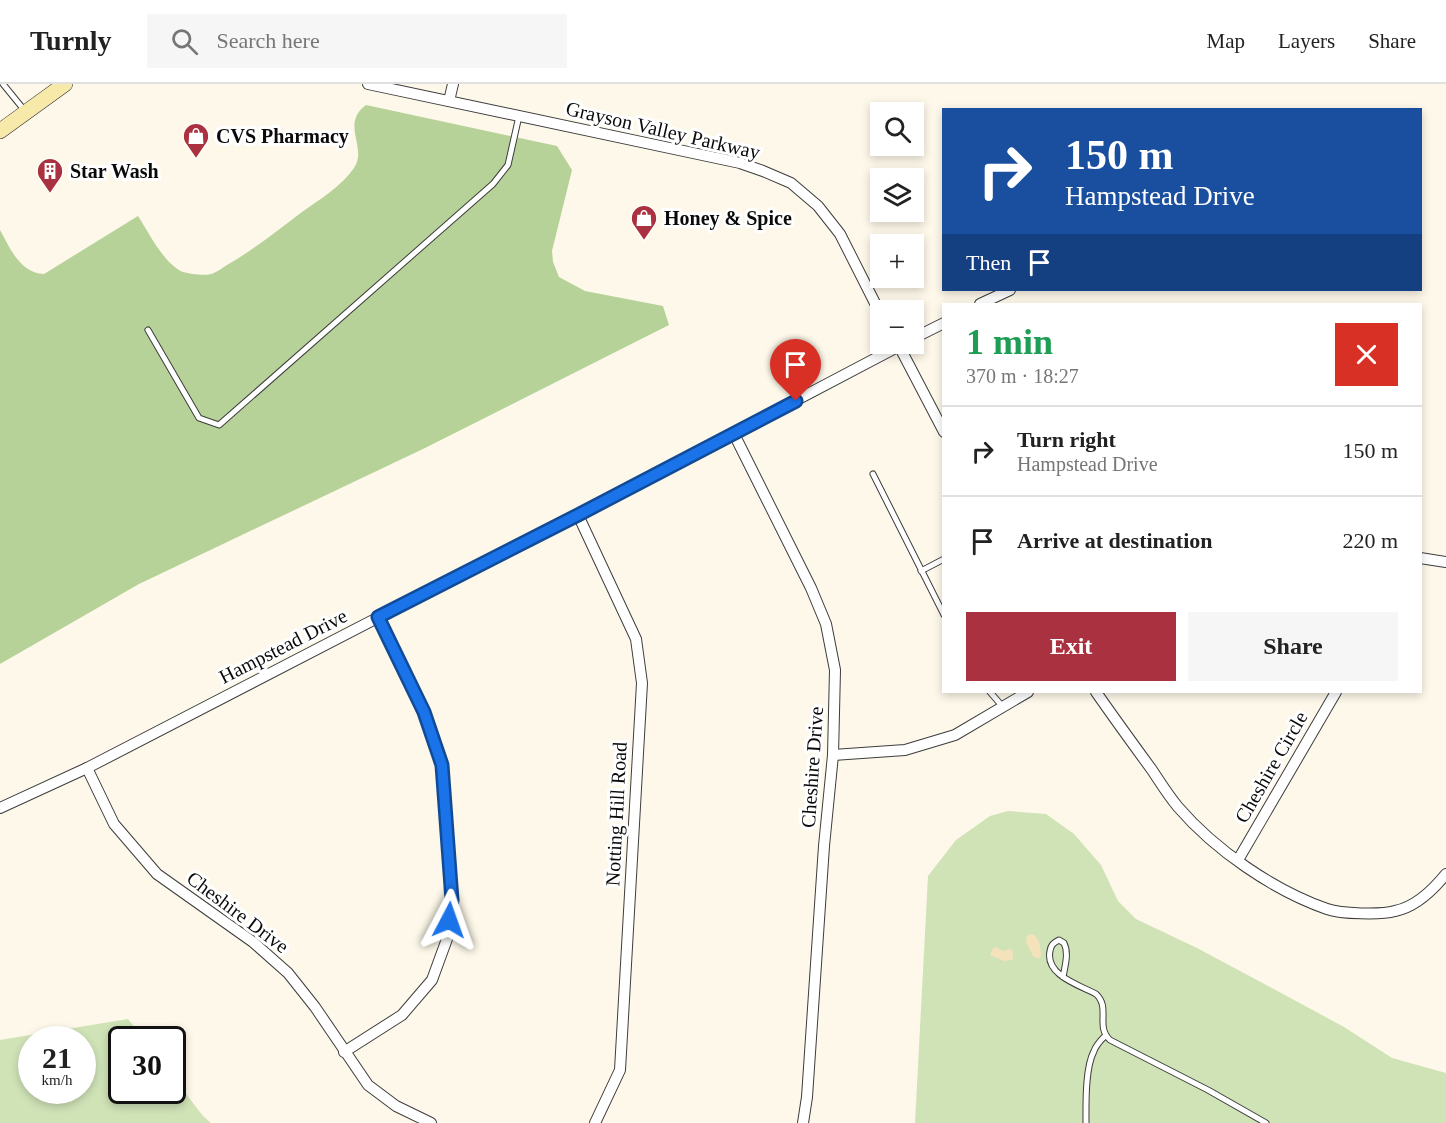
<!DOCTYPE html>
<html lang="en">
<head>
<meta charset="utf-8">
<style>
	body { margin:0; font-family:"Times New Roman",serif; background:#f6f6f6; color:#222; height:100vh; display:flex; flex-direction:column; font-size:22px; white-space:nowrap }
	* { box-sizing:border-box; margin:0 }
	p { font-size:20px; color:#767676 }
	.icon { flex:none; width:33px; height:33px; fill:none; stroke:currentColor; stroke-width:2; stroke-linecap:round; stroke-linejoin:round }
	.map { position:relative; flex:1; overflow:hidden }
	.sheet { position:absolute; left:942px; top:219px; width:480px; height:390px; display:flex; flex-direction:column; background:#fff; border-radius:0px; box-shadow:0 3px 9px #0003 }
	.sheet>* { flex:none }
	.guide { position:absolute; left:942px; top:24px; width:480px; height:183px; border-radius:0px; box-shadow:0 3px 9px #0003; background:#1a4fa0; color:#fff; overflow:hidden }
	.controls { position:absolute; left:870px; top:18px; display:grid; gap:12px }
	.controls a { display:grid; place-items:center; width:54px; height:54px; border-radius:0px; background:#fff; box-shadow:0 3px 9px #0003; font-size:30px }
	.speed { position:absolute; left:18px; top:942px; display:flex; gap:12px; font-size:30px; font-weight:700; text-align:center }
	.speed>* { display:grid; place-content:center; width:78px; height:78px; border-radius:50%; background:#fff; box-shadow:0 3px 9px #0003; line-height:1 }
	.speed small { font-size:15px; font-weight:400 }
	.speed .limit { border:3px solid #111; border-radius:9px; background:#fff; color:#111 }
	.pin { position:absolute; display:grid; place-items:center; width:51px; height:51px; color:#fff; margin:-62px -26px; border-radius:50% 50% 50% 0; rotate:-45deg; box-shadow:0 0 6px #0007 }
	.pin .icon { rotate:45deg }
	.me { position:absolute; width:66px; margin:-33px; rotate:4deg; stroke-linejoin:round; filter:drop-shadow(0 0 4px #0008) }
	.turn { display:flex; align-items:center; gap:21px; height:126px; padding:0 24px; font-size:27px }
	.turn .icon { width:78px; height:78px; stroke-width:2.5 }
	.turn b { display:block; font-size:42px; line-height:51px }
	.then { display:flex; align-items:center; height:57px; padding:0 24px; background:#0003; gap:12px; font-size:22px }
	.round { display:grid; place-items:center; flex:none; width:63px; height:63px; border-radius:0px; background:#f6f6f6 }
	.overview { display:flex; align-items:center; justify-content:space-between; height:102px; padding:0 24px }
	h1 { font-size:36px; font-weight:700; line-height:45px; color:#1e9e55 }
	.primary-button { display:flex; gap:12px; margin-top:auto; padding:12px 24px }
	.primary-button a { flex:1; height:69px; border-radius:0px; background:#aa313f; color:#fff; font-size:24px; font-weight:700; line-height:69px; text-align:center }
	.primary-button a+a { background:#f6f6f6; color:#222 }
	ul { padding:0; list-style:none }
	li { display:flex; align-items:center; gap:18px; height:90px; padding:0 24px; border-top:2px solid #e0e0e0 }
	li div { flex:1 }
	li b { display:block; font-size:22px }
	li em { font-style:normal }
	header { display:flex; align-items:center; gap:36px; box-sizing:border-box; height:84px; padding:0 30px; background:#fff; border-bottom:2px solid #e0e0e0 }
	header strong { font-size:28px }
	nav { display:flex; gap:33px; margin-inline-start:auto; font-size:21px }
	.search { width:420px; height:54px; background:#f6f6f6; display:flex; align-items:center; gap:15px; box-sizing:border-box; padding:0 21px; border-radius:0px; color:#767676; font-size:22px }
	.map>svg:first-child { display:block }
	.green { fill:#d0e3b7; fill-rule:evenodd }
	.forest { fill:#b6d298 }
	.sand { fill:#f4e3ba }
	.lines { fill:none; stroke-linecap:round; stroke-linejoin:round }
	.lane-casing { stroke:#3d3d3d; stroke-width:7 }
	.street-casing { stroke:#3d3d3d; stroke-width:12 }
	.secondary-casing { stroke:#2c2c2c; stroke-width:16 }
	.lane { stroke:#fff; stroke-width:5 }
	.street { stroke:#fff; stroke-width:10 }
	.secondary { stroke:#f6e9aa; stroke-width:15 }
	.route-casing { stroke:#114b97; stroke-width:15 }
	.route { stroke:#1a73e8; stroke-width:10 }
	.labels { text-anchor:middle; dominant-baseline:central; stroke-width:6; stroke-linejoin:round; paint-order:stroke }
	.street-label { font-size:20px; fill:#0a0a0a; stroke:#fff }
	.poi-label { font-size:20px; font-weight:bold; fill:#0a0a0a; stroke:#fff; text-anchor:start }
</style>
</head>
<body>
<header>
<strong>Turnly</strong>
<div class="search"><svg class="icon" aria-label="search" viewBox="0 0 24 24"><circle cx="10" cy="10" r="6"/><path d="M15 15l6 6"/></svg>Search here</div>
<nav><a>Map</a><a>Layers</a><a>Share</a></nav>
</header>
<div class="map">
<svg width="1446" height="1039" viewBox="0 0 1446 1039">
	<rect width="100%" height="100%" fill="#fdf8e9"/>
	<g class="green">
		<path d="M1008,727l38,3 28,20 27,31 17,36 18,18 61,29 73,39 74,40 48,31 54,15v50h-531l13,-247 28,-36 34,-24z"/>
		<path d="M128,935l16,20 -22,1v50h50l1,-13 30,39 8,7h-211v-83zM32,956h50v50h-50z"/>
	</g>
	<path class="forest" d="M366,21l191,41 15,24 -20,81 1,11 6,15 26,14 78,15 6,19 -244,123 -286,136 -139,80v-434c10,18 20,43 44,44l94,-58c11,17 26,48 45,56 8,2 20,4 28,2 5,-1 11,-6 16,-9 26,-15 50,-34 75,-53 18,-13 39,-25 52,-44 14,-20 -14,-44 12,-63z"/>
	<g class="sand">
		<path d="M1030,850c10,1 10,13 11,21l-2,4 -6,-3 -7,-14 1,-6z"/>
		<path d="M996,863l7,4 7,-2 3,3v5l-1,3 -8,1 -14,-6 2,-5z"/>
	</g>
	<g class="lines">
		<g class="lane-casing">
			<g id="lane">
				<path d="M3,0l22,27"/>
				<path d="M148,246l51,88 20,7 274,-241 15,-19 11,-49"/>
				<path d="M873,390l71,141"/>
				<path d="M921,487l23,-12"/>
				<path d="M990,608l13,15"/>
				<path d="M1063,893c2,-11 6,-24 1,-34l-5,-3c-6,3 -8,5 -9,11 -5,24 29,34 46,43 15,14 -1,32 14,46l98,50 58,33"/>
				<path d="M1086,1039c0,-19 -1,-55 8,-72 2,-6 7,-11 11,-15"/>
			</g>
		</g>
		<g class="street-casing">
			<g id="street">
				<path d="M368,0l372,79 23,8 28,12 27,23 22,28 40,79"/>
				<path d="M449,17l4,-17"/>
				<path d="M980,220l30,-14"/>
				<path d="M914,254l30,-15"/>
				<path d="M898,260l46,88"/>
				<path d="M734,350l77,154 15,36 9,46 -2,85 -9,91 -17,251 -4,26"/>
				<path d="M578,431l58,124 6,44 -22,387 -25,53"/>
				<path d="M1420,474l26,4"/>
				<path d="M1096,608c18,26 37,52 56,78 8,12 16,25 26,37 37,43 95,83 149,102 14,5 54,6 68,2 21,-4 38,-21 51,-37"/>
				<path d="M833,671l72,-5 50,-15 73,-43"/>
				<path d="M87,684l27,56 43,50 96,68 35,31 27,34 53,78 28,21 35,17"/>
				<path d="M0,724l87,-40 325,-168 166,-85 325,-171"/>
				<path d="M1238,776l98,-168"/>
				<path d="M344,968l58,-37 30,-35 15,-41 5,-39 -10,-135 -18,-53 -45,-95"/>
			</g>
		</g>
		<g class="secondary-casing">
			<path id="secondary" d="M0,47l65,-47"/>
		</g>
		<use href="#lane" class="lane"/>
		<use href="#street" class="street"/>
		<use href="#secondary" class="secondary"/>
	</g>
	<g class="lines">
		<g class="route-casing">
			<path id="route" d="M449,836l3,-20 -10,-135 -18,-53 -46,-95 200,-102 218,-114"/>
		</g>
		<use href="#route" class="route"/>
	</g>
	<defs>
		<g id="shop-pin" transform="scale(1.35)"><path d="M0 17L-7.5 6A9.5 9.5 0 1 1 7.5 6Z" fill="#aa313f" stroke="#fff"/><path d="M-5-2.5h2.3a2.7 3.5 0 0 1 5.4 0H5L5.5 6h-11ZM-1.5-2.5h3a1.5 2.3 0 0 0-3 0Z" fill="#fff"/></g>
		<g id="building-pin" transform="scale(1.35)"><path d="M0 17L-7.5 6A9.5 9.5 0 1 1 7.5 6Z" fill="#aa313f" stroke="#fff"/><path d="M-4-6H4V6H1V3H-1V6H-4ZM-2.5-4.3h1.7v1.8h-1.7ZM.8-4.3h1.7v1.8H.8ZM-2.5-1h1.7V.8h-1.7ZM.8-1h1.7V.8H.8Z" fill="#fff"/></g>
	</defs>
	<g fill-rule="evenodd">
		<use href="#shop-pin" x="196" y="52"/>
		<use href="#building-pin" x="50" y="87"/>
		<use href="#shop-pin" x="644" y="134"/>
	</g>
	<g class="labels">
		<g class="street-label">
			<text transform="translate(663 46) rotate(13)">Grayson Valley Parkway</text>
			<text transform="translate(283 562) rotate(-27)">Hampstead Drive</text>
			<text transform="translate(812 683) rotate(-86)">Cheshire Drive</text>
			<text transform="translate(1271 683) rotate(-60)">Cheshire Circle</text>
			<text transform="translate(616 730) rotate(-87)">Notting Hill Road</text>
			<text transform="translate(238 828) rotate(37)">Cheshire Drive</text>
		</g>
		<g class="poi-label">
			<text x="216" y="52">CVS Pharmacy</text>
			<text x="70" y="87">Star Wash</text>
			<text x="664" y="134">Honey &amp; Spice</text>
		</g>
	</g>
</svg>
<div class="controls">
<a><svg class="icon" aria-label="search" viewBox="0 0 24 24"><circle cx="10" cy="10" r="6"/><path d="M15 15l6 6"/></svg></a>
<a><svg class="icon" aria-label="layers" viewBox="0 0 24 24"><path d="M12 4l9 5-9 5-9-5zM3 14l9 5 9-5"/></svg></a>
<a>+</a>
<a>−</a>
</div>
<div class="speed"><div>21<small>km/h</small></div><div class="limit">30</div></div>
<div class="pin" style="left:796px;top:317px;background:#d93025"><svg class="icon" aria-label="arrive" viewBox="0 0 24 24"><path d="M6 21V4h12l-3 4 3 4H6"/></svg></div>
<svg class="me" style="left:449px;top:836px" viewBox="-20 -20 40 40"><path d="M0-17L14 15 0 8-14 15z" fill="#1a73e8" stroke="#fff" stroke-width="4"/></svg>
<div class="guide">
<div class="turn"><svg class="icon" aria-label="right" viewBox="0 0 24 24"><path d="M7 20v-9h11M14 6l5 5-5 5"/></svg><div><b>150 m</b>Hampstead Drive</div></div>
<div class="then">Then<svg class="icon" aria-label="arrive" viewBox="0 0 24 24"><path d="M6 21V4h12l-3 4 3 4H6"/></svg></div>
</div>
<section class="sheet">
<div class="overview"><div><h1>1 min</h1><p>370 m · 18:27</p></div><a class="round" style="background:#d93025;color:#fff"><svg class="icon" aria-label="close" viewBox="0 0 24 24"><path d="M6 6l12 12M18 6L6 18"/></svg></a></div>
<ul>
<li><svg class="icon" aria-label="right" viewBox="0 0 24 24"><path d="M7 20v-9h11M14 6l5 5-5 5"/></svg><div><b>Turn right</b><p>Hampstead Drive</p></div><em>150 m</em></li>
<li><svg class="icon" aria-label="arrive" viewBox="0 0 24 24"><path d="M6 21V4h12l-3 4 3 4H6"/></svg><div><b>Arrive at destination</b></div><em>220 m</em></li>
</ul>
<div class="primary-button"><a>Exit</a><a>Share</a></div>
</section>
</div>
</body>
</html>
